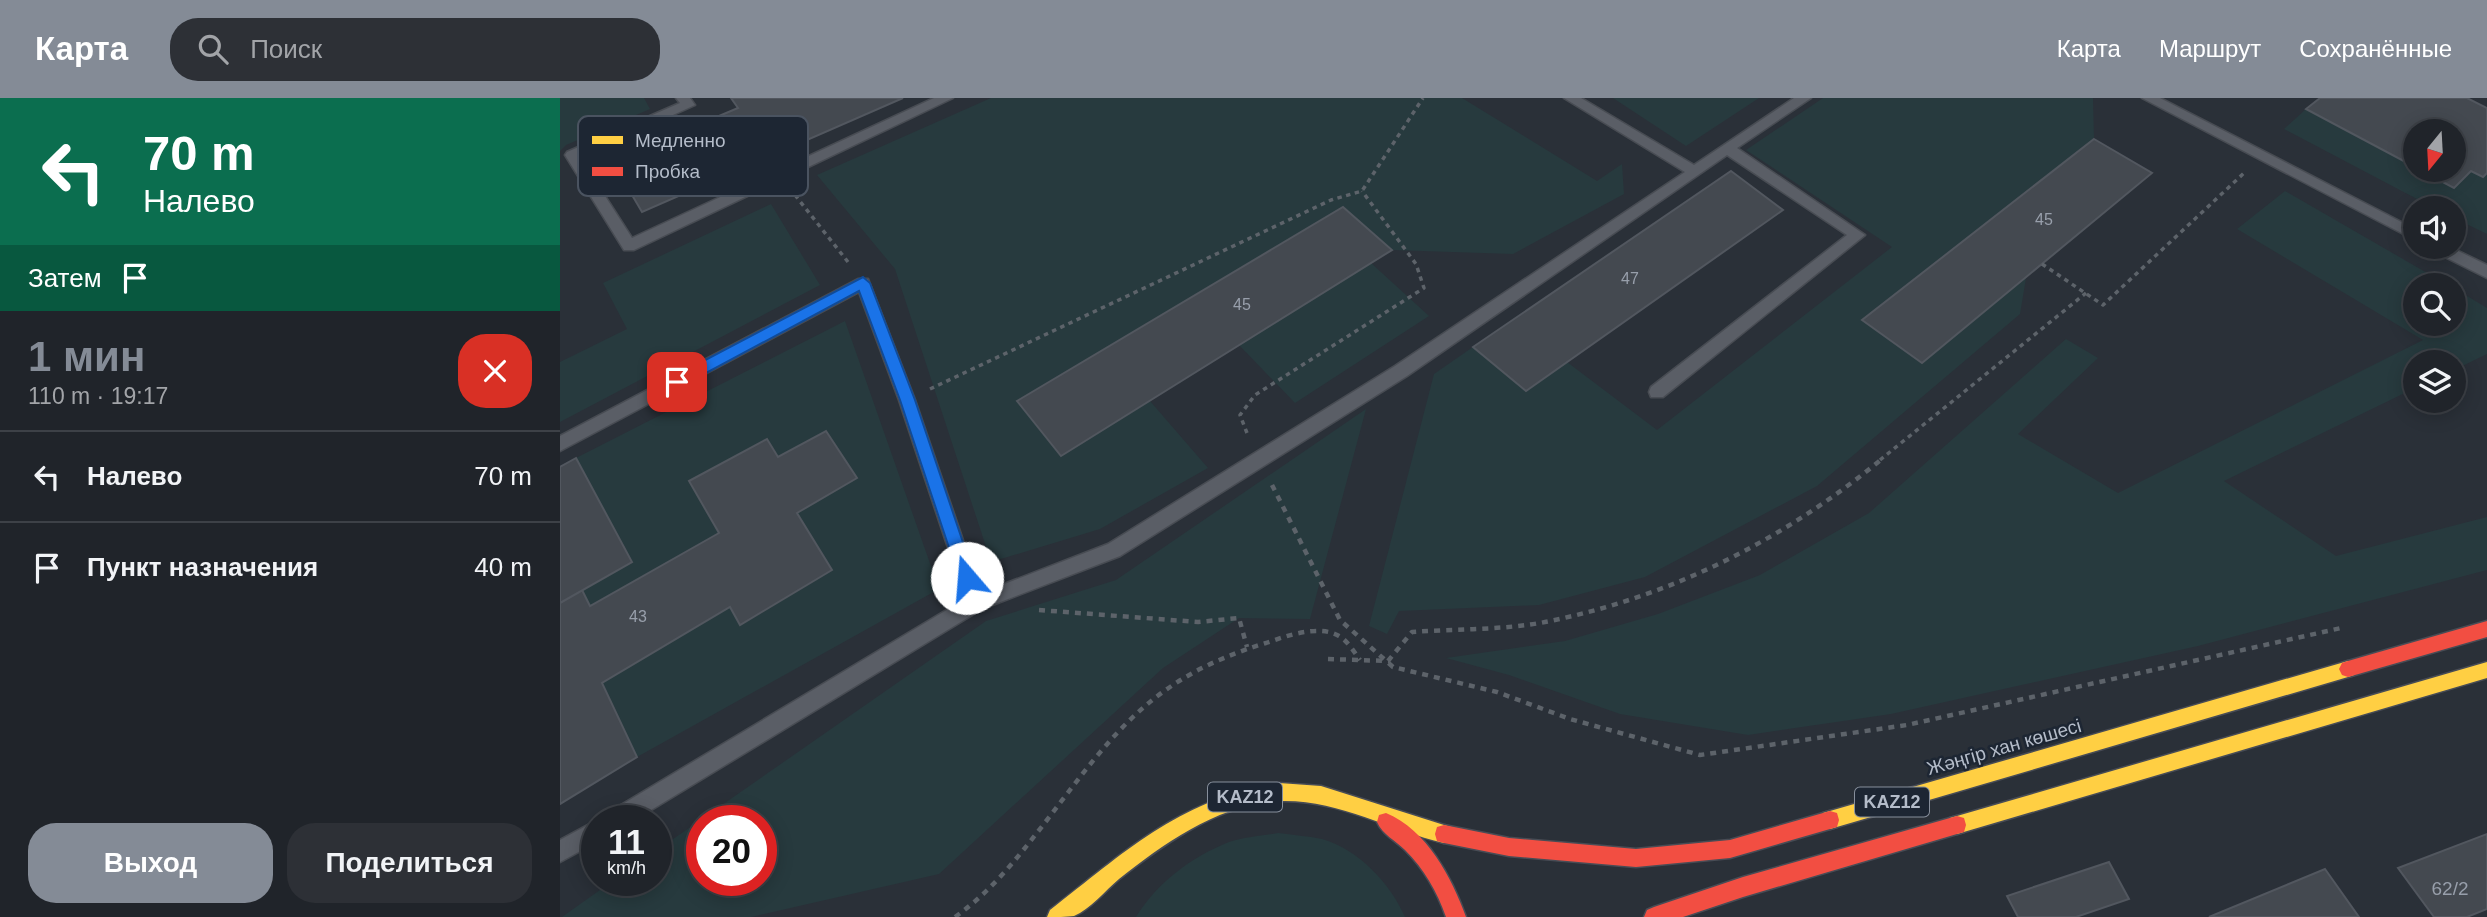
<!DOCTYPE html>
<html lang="ru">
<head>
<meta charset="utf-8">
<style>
	body { margin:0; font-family:Arial,sans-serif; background:#2d3036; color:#f1f3f6; height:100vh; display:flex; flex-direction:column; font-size:26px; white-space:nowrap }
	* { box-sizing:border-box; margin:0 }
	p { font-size:23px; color:#a2a4a8 }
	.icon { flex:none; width:38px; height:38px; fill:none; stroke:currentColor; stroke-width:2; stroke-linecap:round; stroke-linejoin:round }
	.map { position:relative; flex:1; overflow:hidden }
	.details { display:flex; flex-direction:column; background:#20242a; width:560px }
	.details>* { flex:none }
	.guide { background:#0b6e4f; color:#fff; overflow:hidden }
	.needle { width:46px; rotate:198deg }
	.fabs { position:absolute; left:1843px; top:21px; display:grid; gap:14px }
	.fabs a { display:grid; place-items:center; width:63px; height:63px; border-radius:50%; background:#20242a; box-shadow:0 4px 18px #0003,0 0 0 2px #3d4147; font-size:35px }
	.speed { position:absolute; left:21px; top:707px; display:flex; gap:14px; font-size:35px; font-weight:700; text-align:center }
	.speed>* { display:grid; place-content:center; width:91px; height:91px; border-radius:50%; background:#20242a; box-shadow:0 4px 18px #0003,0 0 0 2px #3d4147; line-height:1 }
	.speed small { font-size:18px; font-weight:400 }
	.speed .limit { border:10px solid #d22; background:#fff; color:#111 }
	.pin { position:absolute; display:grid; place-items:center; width:60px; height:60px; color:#fff; margin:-30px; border-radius:14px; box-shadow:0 4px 10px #0006 }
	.me { position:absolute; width:77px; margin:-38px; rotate:342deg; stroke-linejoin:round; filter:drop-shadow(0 0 5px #0008) }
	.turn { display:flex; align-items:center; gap:24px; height:147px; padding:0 28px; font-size:32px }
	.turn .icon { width:91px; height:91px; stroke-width:2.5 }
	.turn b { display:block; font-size:49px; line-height:60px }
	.then { display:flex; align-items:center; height:66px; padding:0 28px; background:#0003; gap:14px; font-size:26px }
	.round { display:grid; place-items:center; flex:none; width:74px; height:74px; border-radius:28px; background:#2d3036 }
	.overview { display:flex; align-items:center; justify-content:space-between; height:119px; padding:0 28px }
	h1 { font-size:42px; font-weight:700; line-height:52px; color:#848b96 }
	.action { display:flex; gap:14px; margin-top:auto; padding:14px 28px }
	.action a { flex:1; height:80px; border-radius:28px; background:#848b96; color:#fff; font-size:28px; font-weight:700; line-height:80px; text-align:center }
	.action a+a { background:#2d3036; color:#f1f3f6 }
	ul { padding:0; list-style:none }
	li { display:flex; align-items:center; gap:21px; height:91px; padding:0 28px; border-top:2px solid #3d4147 }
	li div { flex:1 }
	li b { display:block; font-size:26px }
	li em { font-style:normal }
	header { display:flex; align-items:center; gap:42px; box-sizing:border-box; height:98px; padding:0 35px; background:#848b96; color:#fff }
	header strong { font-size:33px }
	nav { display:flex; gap:38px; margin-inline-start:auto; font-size:24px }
	.search { width:490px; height:63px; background:#2d3036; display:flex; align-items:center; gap:18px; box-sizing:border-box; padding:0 24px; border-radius:28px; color:#a2a4a8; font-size:26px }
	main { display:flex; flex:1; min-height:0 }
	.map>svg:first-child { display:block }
	.green { fill:#273a3e; fill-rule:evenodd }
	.building { fill:#444950; stroke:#52575f; stroke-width:2 }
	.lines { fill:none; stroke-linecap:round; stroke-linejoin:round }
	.lane-casing { stroke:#484c53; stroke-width:3 }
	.slow-casing { stroke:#484c55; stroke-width:3 }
	.jam-casing { stroke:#484c55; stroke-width:3 }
	.path-far1 { stroke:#5d636a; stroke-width:3.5; stroke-dasharray:4.5 4.5; stroke-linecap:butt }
	.path { stroke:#5d636a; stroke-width:4.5; stroke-dasharray:6 6; stroke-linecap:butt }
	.lane { fill:#5a5e66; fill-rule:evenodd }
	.slow { fill:#ffcf43; fill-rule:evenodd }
	.jam { fill:#f24e42; fill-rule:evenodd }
	.route { fill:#1a73e8; stroke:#114b97; stroke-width:2 }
	.labels { text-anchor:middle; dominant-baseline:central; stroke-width:5; stroke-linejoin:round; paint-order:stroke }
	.number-label { font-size:16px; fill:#989fab }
	.shield { fill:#1d2633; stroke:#878f9c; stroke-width:2 }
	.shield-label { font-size:18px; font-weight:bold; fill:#b4bcc9 }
	.street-label { font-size:19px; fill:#b4bcc9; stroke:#1d2633 }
	.near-number-label { font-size:19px; fill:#989fab }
	.key { fill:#1d2633; stroke:#4a5360; stroke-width:2 }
	.key-label { font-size:19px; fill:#b4bcc9 }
</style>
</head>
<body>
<header>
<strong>Карта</strong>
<div class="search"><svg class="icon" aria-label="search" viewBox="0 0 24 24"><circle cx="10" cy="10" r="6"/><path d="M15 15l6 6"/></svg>Поиск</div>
<nav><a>Карта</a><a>Маршрут</a><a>Сохранённые</a></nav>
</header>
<main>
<section class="details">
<div class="guide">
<div class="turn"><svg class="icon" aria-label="left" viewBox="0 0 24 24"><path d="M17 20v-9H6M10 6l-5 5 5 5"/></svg><div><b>70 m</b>Налево</div></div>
<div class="then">Затем<svg class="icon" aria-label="arrive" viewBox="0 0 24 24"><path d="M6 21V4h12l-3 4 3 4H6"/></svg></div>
</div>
<div class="overview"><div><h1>1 мин</h1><p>110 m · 19:17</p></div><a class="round" style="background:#d93025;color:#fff"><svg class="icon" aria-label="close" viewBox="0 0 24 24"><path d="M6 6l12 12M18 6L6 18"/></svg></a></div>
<ul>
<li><svg class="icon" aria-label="left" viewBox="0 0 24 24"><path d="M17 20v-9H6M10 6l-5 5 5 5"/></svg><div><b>Налево</b></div><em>70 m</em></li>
<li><svg class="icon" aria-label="arrive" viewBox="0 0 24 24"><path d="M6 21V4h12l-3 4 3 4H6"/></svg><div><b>Пункт назначения</b></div><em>40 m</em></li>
</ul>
<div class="action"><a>Выход</a><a>Поделиться</a></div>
</section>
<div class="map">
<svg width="1927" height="819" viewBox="0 0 1927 819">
	<rect width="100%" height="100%" fill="#2a3038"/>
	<g class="green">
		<path d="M0,0h84l6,11 -84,36 -6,6z"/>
		<path d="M431,0h471l135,83 25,-17 2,30 -111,60 -121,-4 -49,-42 -326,193 44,55 89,-55 58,67 -108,61 -109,33 -96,-293 -78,-94z"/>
		<path d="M1053,0h146l-73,48z"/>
		<path d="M1263,0h270l1,41 -232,181 60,43 104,-85 -6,36 -203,172 -172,91 -106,28 -140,6 -12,23 -18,-8 65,-252 39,-27 53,44 41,-29 90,68 235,-183 -146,-97z"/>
		<path d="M1746,11l109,58v3h5l34,17 17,-16 12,6 4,-4v61l-33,-16v-10h-20l-150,-79z"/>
		<path d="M1725,93l163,94h-33v39h39v-36l33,20v46l-33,16v-8h-39v26l-191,93 112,75 151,-39v53l-289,76 -307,68 -143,21 -128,-21 -111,-39 -63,-17 119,-17 93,-27 102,-39 109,-62 197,-174 32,19 -80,76 100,59 305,-153 -186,-111z"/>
		<path d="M211,106l49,81 -260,137v-60l67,-33 -24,-46z"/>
		<path d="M811,165l58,53 -134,87 -56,-58z"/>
		<path d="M285,223l94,268 -302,168 -35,-74 128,-76 11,18 90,-54 -34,-58 60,-35 -31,-47 -48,26 -12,-18 -76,42 29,52 -129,73 -8,-16 50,-28 -56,-104z"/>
		<path d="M806,311l-56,210 -71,-1 -76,50 -224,206 -188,43h-189l52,-37h42v-29l330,-230 130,-41zM142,723h59v59h-59z"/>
		<path d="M718,735c14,2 30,3 44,6 37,11 68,44 83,78h-269c21,-34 55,-60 93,-75 15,-5 33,-6 49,-9z"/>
	</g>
	<g class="building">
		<path d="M171,0h172l-261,114 -30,-51 126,-53z"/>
		<path d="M1760,0h147l20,10v65l-4,4 -12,-6 -17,17 -34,-18h34v-39h-39v36l-109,-58z"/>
		<path d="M1534,41l58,34 -230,190 -60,-43z"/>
		<path d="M1171,73l52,39 -257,181 -53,-44z"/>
		<path d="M783,109l49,43 -331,206 -44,-55z"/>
		<path d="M266,333l31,47 -60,35 35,57 -92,55 -10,-18 -128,76 35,74 -77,47v-201l22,-13 8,16 129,-73 -30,-52 78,-42 11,18z"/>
		<path d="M16,360l56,104 -72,41v-136z"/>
		<path d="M1927,736v75l-20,8h-33l-36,-49z"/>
		<path d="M1549,764l20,37 -53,18h-58l-11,-21z"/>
		<path d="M1765,771l34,48h-150z"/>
	</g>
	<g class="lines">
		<g class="lane-casing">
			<g id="lane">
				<path d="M116,0h14l5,7 -115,52 52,81 302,-140h19l-319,152h-10l-59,-95 2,-3 113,-49z"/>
				<path d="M1004,0h17l113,67 100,-67h17l-74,50 128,87 -202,162h-12l-2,-5 2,-5 196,-152 -120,-80 -320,221 -287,180 -138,53 -349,212h-30l3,-7 359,-215 -66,-199 -40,-108 -299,159v-15l298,-157h10l47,121 66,193 127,-49 287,-178 290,-194z"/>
				<path d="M1582,0h18l255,131v11z"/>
				<path d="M1871,149h19l37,18v13l-54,-27z"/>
				<path d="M37,722l3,1h-3v21l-37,20v-22z"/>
			</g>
		</g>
		<g class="slow-casing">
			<g id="slow">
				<path d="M1788,563l6,2 3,6 -3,6 -6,2 -518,152 -7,-2 -2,-7 2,-7 7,-2z"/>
				<path d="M1927,564v16l-530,156 -7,-2 -2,-7 2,-7 7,-2z"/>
				<path d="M719,685l42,3 123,39 7,2 2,7 -2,7 -7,2c-55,-13 -107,-44 -164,-42 -61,3 -115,42 -161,78 -14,12 -29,30 -45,37 -7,1 -19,1 -27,1l3,-7c76,-59 130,-111 229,-127z"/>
			</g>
		</g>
		<g class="jam-casing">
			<g id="jam">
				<path d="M1927,523v16l-139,40 -6,-2 -3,-6 3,-6 6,-2z"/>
				<path d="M1270,713l7,2 2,7 -2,7 -7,2 -100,29 -94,9 -127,-11 -65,-13 -7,-2 -2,-7 2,-7 7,-2 65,13 127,11 94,-9z"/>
				<path d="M826,715c41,17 66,65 80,104h-20c-9,-26 -22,-48 -41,-67 -9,-9 -23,-16 -28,-28l2,-7z"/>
				<path d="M1397,718l7,2 2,7 -2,7 -7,2 -214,63 -60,20h-39l3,-7 7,-3 89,-30z"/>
			</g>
		</g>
		<g class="path-far1">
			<path d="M235,97l53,67"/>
			<path d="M1482,166l61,41 141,-132"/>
			<path d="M370,291l401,-189 31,-9 61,-93"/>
			<path d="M687,335l-7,-18 15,-20 169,-107 -8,-24 -54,-73"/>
			<path d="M1320,362l206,-167"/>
		</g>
		<g class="path">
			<path d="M712,387l68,135 53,47 104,25 73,27 130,36 207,-30 434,-97"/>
			<path d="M479,512l159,12 41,-4 8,29"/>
			<path d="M768,561l60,2 24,-29c42,-3 93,-2 133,-10 126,-25 238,-82 337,-163"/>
			<path d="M395,819c37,-26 64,-61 92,-97 68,-89 106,-143 219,-177 20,-7 53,-19 73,-7 9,5 15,16 21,24"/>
		</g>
		<use href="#lane" class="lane"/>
		<use href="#slow" class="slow"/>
		<use href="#jam" class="jam"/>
	</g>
	<path class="route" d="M303,179l7,6 45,117 60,178 -2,5 -6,2 -6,-2 -2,-5 -59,-178 -41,-109 -177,95h-11l-2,-4 2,-4z"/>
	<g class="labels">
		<g class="number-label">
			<text x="1484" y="121">45</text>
			<text x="1070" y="180">47</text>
			<text x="682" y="206">45</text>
			<text x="78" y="518">43</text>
		</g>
		<g class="shield">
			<rect x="648" y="684.5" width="74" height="29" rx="5"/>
			<rect x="1295" y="689.5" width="74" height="29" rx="5"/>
		</g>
		<g class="shield-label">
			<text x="685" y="699">KAZ12</text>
			<text x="1332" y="704">KAZ12</text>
		</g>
		<g class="street-label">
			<text transform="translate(1444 649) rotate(-16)">Жәңгір хан көшесі</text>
		</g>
		<g class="near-number-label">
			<text x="1890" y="790">62/2</text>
		</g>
	</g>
	<rect x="18" y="18" width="230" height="80" rx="10" class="key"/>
	<rect x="32" y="38" width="31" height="8" fill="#ffcf43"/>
	<rect x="32" y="69" width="31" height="9" fill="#f24e42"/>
	<g class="key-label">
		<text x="75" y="49">Медленно</text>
		<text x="75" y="80">Пробка</text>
	</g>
</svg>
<div class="fabs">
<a><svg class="needle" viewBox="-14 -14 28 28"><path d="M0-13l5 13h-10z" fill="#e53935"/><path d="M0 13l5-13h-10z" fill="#a2a4a8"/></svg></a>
<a><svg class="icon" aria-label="sound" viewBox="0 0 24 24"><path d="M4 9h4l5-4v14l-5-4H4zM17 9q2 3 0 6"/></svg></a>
<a><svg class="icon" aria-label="search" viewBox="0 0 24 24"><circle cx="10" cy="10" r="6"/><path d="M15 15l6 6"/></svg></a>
<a><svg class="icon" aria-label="layers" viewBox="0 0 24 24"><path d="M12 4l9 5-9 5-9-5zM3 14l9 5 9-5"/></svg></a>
</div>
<div class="speed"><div>11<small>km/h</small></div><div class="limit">20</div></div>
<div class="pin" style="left:117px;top:284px;background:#d93025"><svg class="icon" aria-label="arrive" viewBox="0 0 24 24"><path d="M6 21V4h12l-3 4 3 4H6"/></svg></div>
<svg class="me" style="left:407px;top:480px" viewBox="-20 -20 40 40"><circle r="19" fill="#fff"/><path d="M0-13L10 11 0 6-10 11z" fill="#1a73e8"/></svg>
</div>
</main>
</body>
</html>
